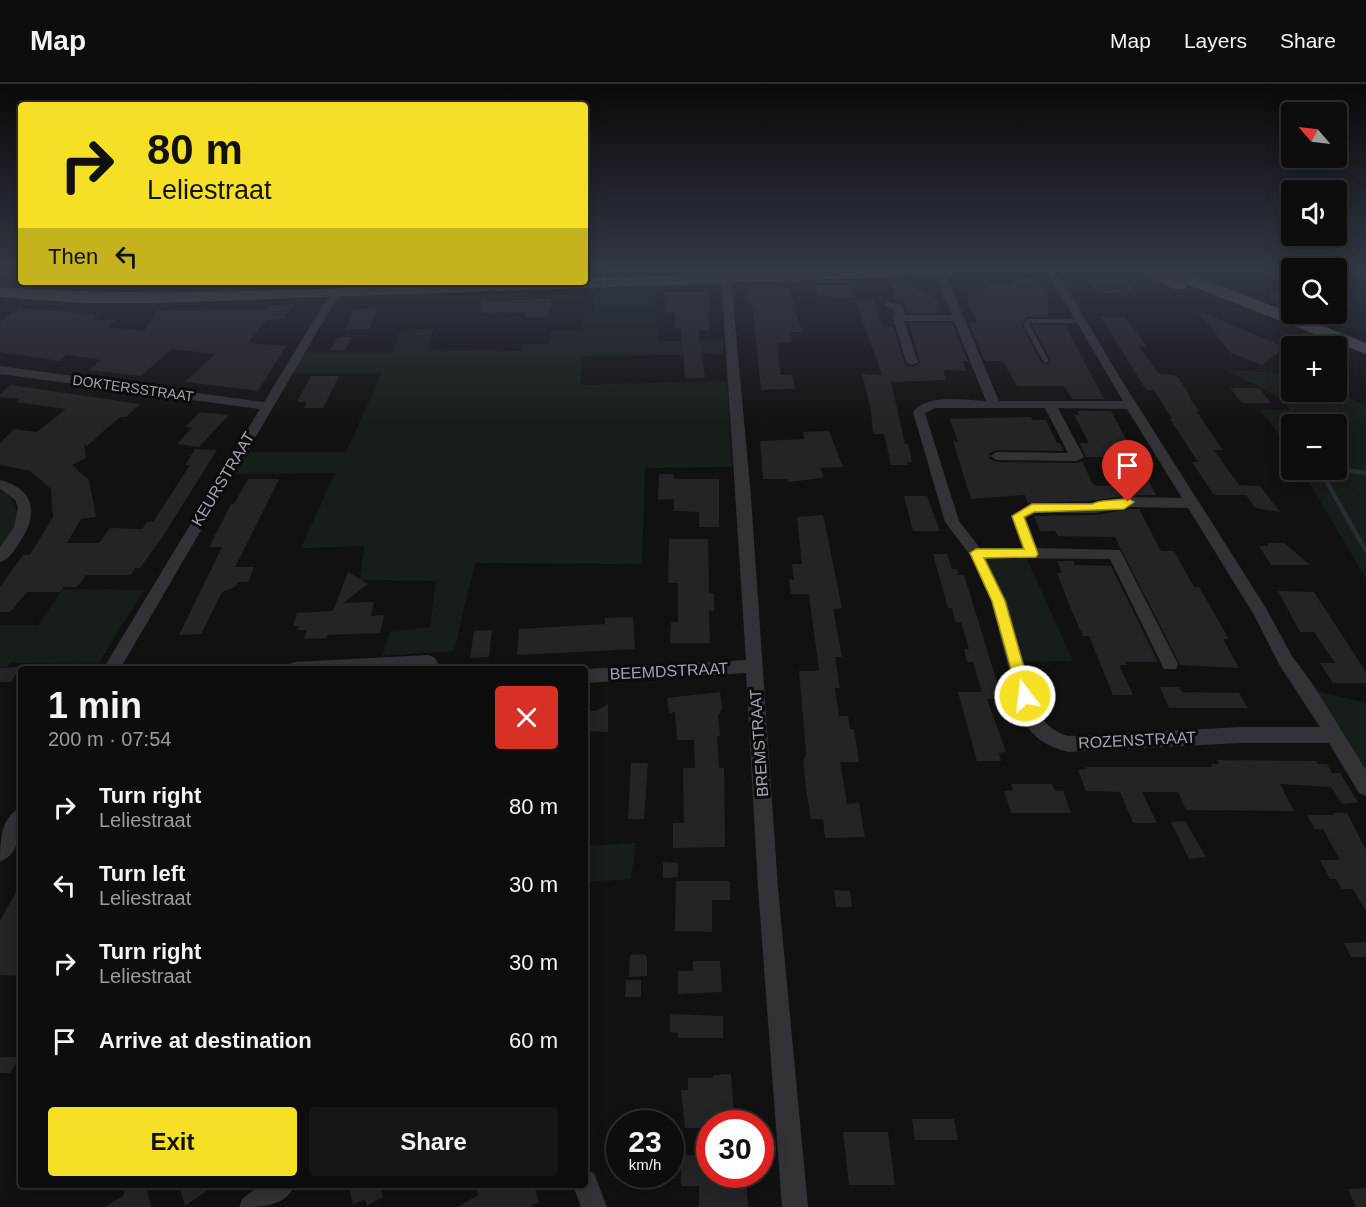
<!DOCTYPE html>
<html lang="en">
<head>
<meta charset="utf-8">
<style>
	body { margin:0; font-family:Arial,sans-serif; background:#161617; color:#f1f3f6; height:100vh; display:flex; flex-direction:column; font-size:22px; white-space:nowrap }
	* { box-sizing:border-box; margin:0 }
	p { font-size:20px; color:#9a9c9e }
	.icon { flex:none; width:33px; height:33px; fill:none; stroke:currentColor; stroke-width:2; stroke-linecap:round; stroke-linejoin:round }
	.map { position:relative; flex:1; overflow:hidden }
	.panel { position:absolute; left:18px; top:582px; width:570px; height:522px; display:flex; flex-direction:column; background:#0d0d0e; border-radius:6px; box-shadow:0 3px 15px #0003,0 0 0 2px #2d2d2e }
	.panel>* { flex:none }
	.hud { position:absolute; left:18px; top:18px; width:570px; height:183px; border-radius:6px; box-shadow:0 3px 15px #0003,0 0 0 2px #2d2d2e; background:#f6e025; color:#111; overflow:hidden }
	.needle { width:39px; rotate:298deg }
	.buttons { position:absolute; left:1281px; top:18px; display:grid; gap:12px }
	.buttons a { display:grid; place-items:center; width:66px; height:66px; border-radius:6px; background:#0d0d0e; box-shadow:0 3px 15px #0003,0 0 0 2px #2d2d2e; font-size:30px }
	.speed { position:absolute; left:606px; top:1026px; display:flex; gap:12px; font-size:30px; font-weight:700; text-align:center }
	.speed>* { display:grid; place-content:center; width:78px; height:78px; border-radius:50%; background:#0d0d0e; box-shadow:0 3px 15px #0003,0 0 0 2px #2d2d2e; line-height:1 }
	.speed small { font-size:15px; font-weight:400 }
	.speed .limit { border:9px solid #d22; background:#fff; color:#111 }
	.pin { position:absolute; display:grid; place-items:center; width:51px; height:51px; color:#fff; margin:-62px -26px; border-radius:50% 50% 50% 0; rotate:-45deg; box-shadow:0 0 6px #0007 }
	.pin .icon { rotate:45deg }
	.me { position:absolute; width:66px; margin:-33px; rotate:345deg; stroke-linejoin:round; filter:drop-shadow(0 0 4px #0008) }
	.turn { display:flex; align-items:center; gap:21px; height:126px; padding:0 30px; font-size:27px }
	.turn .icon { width:78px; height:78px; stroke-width:2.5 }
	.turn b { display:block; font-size:42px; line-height:51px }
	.then { display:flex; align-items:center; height:57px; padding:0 30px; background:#0003; gap:12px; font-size:22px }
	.round { display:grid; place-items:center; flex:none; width:63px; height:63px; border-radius:6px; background:#161617 }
	.headline { display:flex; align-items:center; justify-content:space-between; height:102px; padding:0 30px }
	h1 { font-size:36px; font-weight:800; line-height:45px }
	.action { display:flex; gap:12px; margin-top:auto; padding:12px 30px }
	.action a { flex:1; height:69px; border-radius:6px; background:#f6e025; color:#111; font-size:24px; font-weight:800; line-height:69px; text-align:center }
	.action a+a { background:#161617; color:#f1f3f6 }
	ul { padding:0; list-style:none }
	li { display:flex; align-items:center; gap:18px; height:78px; padding:0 30px }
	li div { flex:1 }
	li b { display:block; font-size:22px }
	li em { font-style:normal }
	header { display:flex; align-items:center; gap:36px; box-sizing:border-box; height:84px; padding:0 30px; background:#0d0d0e; border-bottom:2px solid #2d2d2e }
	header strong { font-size:28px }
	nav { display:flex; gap:33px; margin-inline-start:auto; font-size:21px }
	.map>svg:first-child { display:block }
	.built { fill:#1d1d1f }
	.green { fill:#171d19 }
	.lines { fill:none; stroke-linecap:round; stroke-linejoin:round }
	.stream { stroke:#272c36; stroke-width:4.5 }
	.building { fill:#242426 }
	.service { fill:#323237; fill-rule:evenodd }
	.minor { fill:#323237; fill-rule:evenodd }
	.primary { fill:#4e4e57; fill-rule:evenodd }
	.route { fill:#f6e025; stroke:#a09218; stroke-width:1.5 }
	.labels { text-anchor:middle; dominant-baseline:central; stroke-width:6; stroke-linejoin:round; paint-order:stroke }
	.far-street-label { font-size:14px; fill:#a2a3b4; stroke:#0c0c0d }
	.street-label { font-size:16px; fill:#a2a3b4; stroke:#0c0c0d }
</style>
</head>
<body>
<header>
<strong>Map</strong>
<nav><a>Map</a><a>Layers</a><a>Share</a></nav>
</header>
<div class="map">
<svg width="1366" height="1123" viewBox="0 0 1366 1123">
	<rect width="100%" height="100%" fill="#111112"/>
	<path class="built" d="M148,198h121l-10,8 -121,4z"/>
	<g class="green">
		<path d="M655,201l3,56 65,-1 1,14 -141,2 -3,29 147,-4 5,86 -87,1 -3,96 -167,-1 -21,88 -72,5 8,-24 40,-5 6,-46 -76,-1 4,-34 -63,2 34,-75 -103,1 11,-22h103l36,-79h-91l12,-20h89l9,-23 33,-2 -6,22 93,1 1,-7h26l4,-13 30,-1 1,-15 11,-2v-26z"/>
		<path d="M1226,286l50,3 15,4 1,15h44l30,13v174l-64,-109h34v-46h-44l-1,28 -30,-42 29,-1 -11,-12z"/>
		<path d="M0,406c29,18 15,37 0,58z"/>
		<path d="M987,475h40l46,102 -48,1 -18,-60z"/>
		<path d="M63,505l81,1 -46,74 -87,-1 -4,4h-7v-42h38z"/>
		<path d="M1317,607l49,12v70z"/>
		<path d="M636,759l-5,36 -46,3v-36z"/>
	</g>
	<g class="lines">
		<g class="stream">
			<path d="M1336,385l30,4"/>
			<path d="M1320,386l46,81"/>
		</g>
	</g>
	<g class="building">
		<path d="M1124,192l13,16 -38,1 -14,-16z"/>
		<path d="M1036,195l12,16v22h-20l-7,7 20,38 6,3 4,-5 -19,-35h33l39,74h-32l-8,-13h-47l-14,-25h-18l-16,-38h8l-10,-23 25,-16h23l-2,-4z"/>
		<path d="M892,197l43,16 7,16h-34l-4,-9 -9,-4z"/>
		<path d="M1292,198v25l-24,-9z"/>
		<path d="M815,201h36l4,13 -37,-1z"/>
		<path d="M789,203l13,45h-12l2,10 -15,1 4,32h11l3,14 -34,1 -9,-88h-4l-3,-13z"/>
		<path d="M709,207v39h-9l-1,7 6,41h-20l-4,-49h-6v-16h-8l-3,-21z"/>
		<path d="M551,215l-3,18 -24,1 1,-6 -43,1 -1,-12z"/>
		<path d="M855,216h19l9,27h10l12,37 8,3 7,-4 -11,-40h43l16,38h-5l3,10 -23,-1 3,10 -55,2 14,62h3l4,18h-5l1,3h-17l-7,-31h-11l-2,-24 -9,-36 20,1z"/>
		<path d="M293,220l-9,15 -18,1 -18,23 38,3 -28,45 -73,-9 30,-28 -43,-5 -31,27 -53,-6 13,-10 -35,-5 -7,6 -59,-9v-30l21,-16v5l4,-3 73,7 -5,5h22l-6,7 35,4 14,-20 108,-2 2,-4z"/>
		<path d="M377,224l-7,21h-24l7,-20z"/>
		<path d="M1196,226l62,26 26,11 -22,18 -31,-12z"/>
		<path d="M1101,233h24l22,30h-8l19,26 19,3 14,21h-2l10,14h-3l27,39h-9l25,35 21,1 20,26 -25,-4 -9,-13h-32l-22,-33h6l-28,-43h2l-18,-29h-8z"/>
		<path d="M338,253h14l-7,13h-15z"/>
		<path d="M311,292h28l-16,32h-19l3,-6h-10z"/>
		<path d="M11,301l129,19 -14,13h-6l-33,29 -3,-3 2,15 -14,7 17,15 7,37 -15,2 -14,24h32l11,-15 32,1 5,-7h6l37,-57h-5l10,-16 22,1 -54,86 -23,32h-5l-4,7h-45l-9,12h-13l-4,5h-33l-17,20h-10v-25l23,-32h7l23,-38 -2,-28 -21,-18 -30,-6v-22l14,-14 23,3 29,-23 -50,-7 3,-3 -19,-2v-3z"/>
		<path d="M1230,304h29l12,15h-29z"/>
		<path d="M1077,327h34l45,84h-21l-20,-38h-29l-7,-14h10l-15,-28h5z"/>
		<path d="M200,328l29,3 -30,32 -22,-3 15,-16 -7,-1z"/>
		<path d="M1031,333l1,3h14l11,23h3l4,8 -67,-1 -8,4v4l8,4 80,1 5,-2 10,22 5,3h29l5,9 -40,6 -63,2 -3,-8 -54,4 -18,-58 5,1 -8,-23z"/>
		<path d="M829,347l14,36 -23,1 4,9 -9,2 -27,3 -1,-3h-24l-3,-38 44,-2 -1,-7z"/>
		<path d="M659,390h15v5h45v48h-20v-15l-25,-1v-12l-16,1z"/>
		<path d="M248,395h31l-44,88h19l-6,15h-10l-3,5 -13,5 -21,42 -22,1 43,-88h-13l22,-43h3z"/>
		<path d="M904,412h23l13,35h-27z"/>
		<path d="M1131,425h8l22,42h13l20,36h5l30,52h-6l16,29 -59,-3 -65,-128 -57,-1 -3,-5h-15l-6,-15 61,-1z"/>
		<path d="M823,431l19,93 -9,1 9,48h-7l5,31h-5l4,28h9l2,13h4l5,33h-19l7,42 12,-1 6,34 -40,1 -2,-19h-12l-5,-30 -3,-30h2l1,-7 -7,-81h20l-10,-77h-18l-2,-15 5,1 -2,-16h10l-5,-47z"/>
		<path d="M669,455h39l1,54h5v18h-5l1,32h-40l1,-21h7v-39h-10z"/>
		<path d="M1268,459h16l26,22h-39l-12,-19h9z"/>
		<path d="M933,470h14l5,15h5l1,6h6l36,117h-2l1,7h-12l19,53 -7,1 2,8h-24l-19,-69h24l-9,-30h-6l-3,-13h5l-8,-27h-6l-3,-14h-4z"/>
		<path d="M1057,477h16l2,4 36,1 47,96h-33l2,3h-8l14,30h-20l-24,-59h-6l-12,-27 -14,-36h5z"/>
		<path d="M348,488l20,12 -25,19 31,-1 -3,14 13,-1 -4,18 -53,2 -1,3 -22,1 3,-9h-10l2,-4h-6l4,-13 36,-2z"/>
		<path d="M1278,507l36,1 52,80v11h-33l-13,-20h15l-21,-31h-14z"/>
		<path d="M633,533l2,32 -118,6 2,-26 86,-5v-6z"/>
		<path d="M492,546l-3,27 -19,1 4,-27z"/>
		<path d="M20,583l-9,15h-11v-14z"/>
		<path d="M1160,603h19l3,5 57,1 9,15h-79z"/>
		<path d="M720,608l2,17 -4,7 2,20h-3l2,32h5l1,79 -52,1v-25h11l-1,-55h12l-1,-28h-17l-2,-28 -6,1 -2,-15z"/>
		<path d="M608,620v28l-23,-1v-20h11z"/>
		<path d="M1217,676l99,1 2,3h9l5,9h8l18,29 -16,2 -11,-17 -51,-3 14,27 -108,-1 -8,-18h-36l15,31h-24l-13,-31 -34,-1 -8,-21 9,-1 -1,-2h126l-1,-3h8z"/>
		<path d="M631,679h17l-4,56h-16z"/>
		<path d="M1011,700h41l3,7h8l8,22h-60l-7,-22 9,-1z"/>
		<path d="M1333,729h14l19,37v61l-13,-22h-11l-6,-10h-6l-10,-19h20l-17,-31h-8l-8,-14h27z"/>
		<path d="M1185,737l21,36 -17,2 -18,-37z"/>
		<path d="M663,778l15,1v14l-15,1z"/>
		<path d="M676,797h54v19h-18v32l-37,-1z"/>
		<path d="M21,799v93l-21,-1v-54z"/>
		<path d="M834,806l16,1 2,16h-16z"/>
		<path d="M1366,858v15h-15l-7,-14z"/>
		<path d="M644,870l3,3v19l-18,1 1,-22z"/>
		<path d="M693,877h27l2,31 -44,2v-23h15z"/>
		<path d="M626,896h15v17h-16z"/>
		<path d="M670,930l53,2v22h-45v-5l-8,-1z"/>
		<path d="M0,973h19l-9,16h-10z"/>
		<path d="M731,990l4,50h-25v4h-25l-4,-38h7v-12h25v-3z"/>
		<path d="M912,1035h42l4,21h-43z"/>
		<path d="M843,1048h45l7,53h-46z"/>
		<path d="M681,1071h29v19h36l2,33h-49v-21h-18z"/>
		<path d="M130,1101h16l5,22h-46l19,-12v-6z"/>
		<path d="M179,1101h36l-30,21z"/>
		<path d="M361,1101h28l-8,5 2,7 -16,9 -2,-7 -12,6 -3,-14z"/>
		<path d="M476,1101h58l5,17 -9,5h-72l20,-12z"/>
		<path d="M1366,1104v19h-10l-8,-18z"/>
	</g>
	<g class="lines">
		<path class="service" d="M1028,235h54l3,2 -3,2h-52l-1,1 20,37 -3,2 -3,-2 -20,-37z"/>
		<g class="minor">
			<path d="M944,186l55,131h124l-77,-131h10l63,106 147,232 26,48 20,27 54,87v26l-7,-3 -30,-50h-88l-172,9c-22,-5 -38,-15 -48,-36l-30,-115 -21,-46 -25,-33 -32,-110c15,-19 51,-12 73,-11l-32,-80h-50l14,41 -6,3 -6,-3 -13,-44 3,-3 -3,-6 -10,-4 5,-3 14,3 4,10h46l-18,-44zM935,324h110l23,45 -71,-1 -7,4 7,4 80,1 7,-4 -26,-49 69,1 55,89 -54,-1 -37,6h-59l-21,13 11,32h-42l-21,-27 -34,-108zM1131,423l57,1 66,107 26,51 40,61h-79l-172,9c-14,-3 -22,-11 -31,-23l-31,-112 -21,-43 124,1 54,110h12l2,-5 -58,-114 -83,-2 -11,-30 9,-5h60z"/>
			<path d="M726,191l5,3 20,219 27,391 30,319h-26l-24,-319 -12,-215 -161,10v-14l161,-9 -25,-382z"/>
			<path d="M343,198h11l-23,26 -211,361h-17l157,-260 -260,-35v-8l264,36 58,-95z"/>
			<path d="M0,396c38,10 38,38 17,66 -4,7 -9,14 -17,16v-15l14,-20 4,-20 -3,-7 -15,-11z"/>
			<path d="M428,571l6,2 8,12h-155l2,-5 6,-2z"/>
			<path d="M21,724c0,19 0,45 -21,54 0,-19 0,-46 21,-54z"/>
			<path d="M585,1085l9,4 13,34h-26l-8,-22h12z"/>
			<path d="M260,1101h35c-10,22 -33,22 -56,22l4,-9z"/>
		</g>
		<g class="primary">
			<path d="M807,186h152l-7,5 -795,28h-75l-82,-6v-10c195,14 390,-5 585,-5v-4z"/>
			<path d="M1134,186h47l185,73v11l-180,-70v5h-12z"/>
		</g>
	</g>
	<linearGradient id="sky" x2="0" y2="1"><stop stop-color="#09090a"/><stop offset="0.54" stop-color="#323844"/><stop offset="1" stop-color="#323844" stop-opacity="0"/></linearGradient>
	<rect width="1366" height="344" fill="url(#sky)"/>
	<path class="route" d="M1128,414l6,4 -10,7 -90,3 -10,5 14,37 -2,3 -52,1 21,43 27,95 -7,6 -5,-1 -28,-100 -22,-48 6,-4h48l-12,-33 20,-12h60c10,-6 25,-2 36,-6z"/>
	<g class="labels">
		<g class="far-street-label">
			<text transform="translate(133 304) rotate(8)">DOKTERSSTRAAT</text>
		</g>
		<g class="street-label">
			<text transform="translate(223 395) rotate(-59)">KEURSTRAAT</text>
			<text transform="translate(669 587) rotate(-3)">BEEMDSTRAAT</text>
			<text transform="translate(1137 656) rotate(-3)">ROZENSTRAAT</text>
			<text transform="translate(759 659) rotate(-94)">BREMSTRAAT</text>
		</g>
	</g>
</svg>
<div class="buttons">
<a><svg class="needle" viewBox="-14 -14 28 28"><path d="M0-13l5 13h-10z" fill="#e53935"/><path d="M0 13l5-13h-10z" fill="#9a9c9e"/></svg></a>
<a><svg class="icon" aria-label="sound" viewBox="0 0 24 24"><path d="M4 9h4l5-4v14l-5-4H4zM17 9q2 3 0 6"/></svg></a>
<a><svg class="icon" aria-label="search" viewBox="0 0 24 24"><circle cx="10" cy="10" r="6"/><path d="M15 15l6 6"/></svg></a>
<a>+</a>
<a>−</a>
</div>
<div class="speed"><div>23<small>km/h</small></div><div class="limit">30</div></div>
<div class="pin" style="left:1128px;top:418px;background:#d93025"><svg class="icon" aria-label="arrive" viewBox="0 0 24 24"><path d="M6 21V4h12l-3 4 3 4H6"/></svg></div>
<svg class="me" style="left:1025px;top:612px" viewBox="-20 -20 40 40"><circle r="17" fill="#f6e025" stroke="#fff" stroke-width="3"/><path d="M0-11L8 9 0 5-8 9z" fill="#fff"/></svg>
<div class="hud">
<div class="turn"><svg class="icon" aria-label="right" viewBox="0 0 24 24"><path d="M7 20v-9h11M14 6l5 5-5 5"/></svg><div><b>80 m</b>Leliestraat</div></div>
<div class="then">Then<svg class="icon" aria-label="left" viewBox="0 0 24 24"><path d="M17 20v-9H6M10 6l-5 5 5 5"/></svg></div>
</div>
<section class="panel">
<div class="headline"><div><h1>1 min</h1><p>200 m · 07:54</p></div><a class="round" style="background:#d93025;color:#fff"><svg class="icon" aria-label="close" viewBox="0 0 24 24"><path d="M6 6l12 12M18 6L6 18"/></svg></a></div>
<ul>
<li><svg class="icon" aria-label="right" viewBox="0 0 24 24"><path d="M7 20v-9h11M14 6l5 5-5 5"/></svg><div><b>Turn right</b><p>Leliestraat</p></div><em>80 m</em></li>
<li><svg class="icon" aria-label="left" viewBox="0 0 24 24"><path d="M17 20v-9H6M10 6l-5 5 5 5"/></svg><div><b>Turn left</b><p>Leliestraat</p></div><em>30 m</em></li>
<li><svg class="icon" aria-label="right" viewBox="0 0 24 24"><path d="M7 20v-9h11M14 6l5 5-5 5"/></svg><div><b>Turn right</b><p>Leliestraat</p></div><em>30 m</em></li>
<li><svg class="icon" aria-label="arrive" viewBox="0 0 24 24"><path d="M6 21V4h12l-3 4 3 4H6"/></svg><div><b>Arrive at destination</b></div><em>60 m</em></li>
</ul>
<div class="action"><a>Exit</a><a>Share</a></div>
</section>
</div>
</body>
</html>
